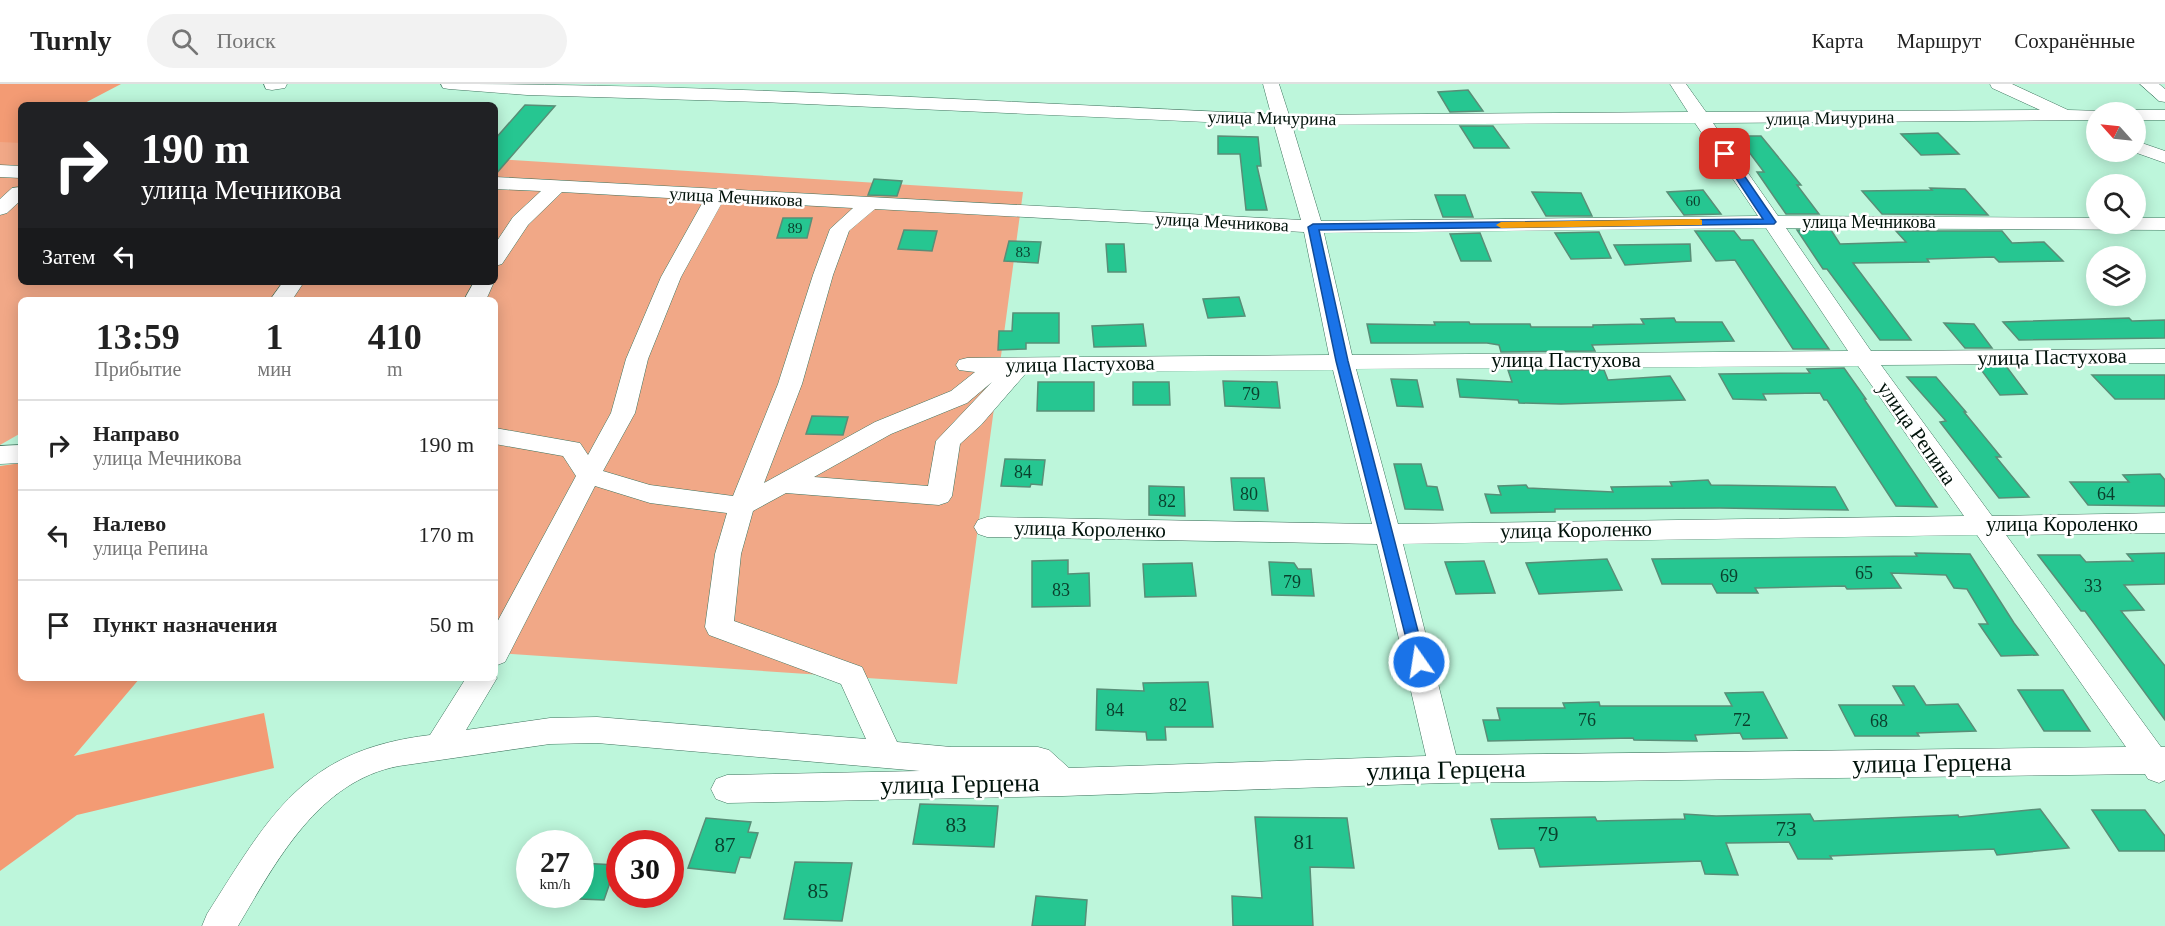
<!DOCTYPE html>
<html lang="ru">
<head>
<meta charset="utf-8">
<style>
	body { margin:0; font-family:"Times New Roman",serif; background:#f2f2f2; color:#222; height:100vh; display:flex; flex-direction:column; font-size:22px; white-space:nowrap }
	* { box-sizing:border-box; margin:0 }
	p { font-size:20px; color:#767676 }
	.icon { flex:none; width:33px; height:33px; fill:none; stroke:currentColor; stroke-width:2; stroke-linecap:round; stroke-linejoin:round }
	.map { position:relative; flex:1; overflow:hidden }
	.drawer { position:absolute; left:18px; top:213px; width:480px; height:384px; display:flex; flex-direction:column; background:#fff; border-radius:9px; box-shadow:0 3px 15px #0003 }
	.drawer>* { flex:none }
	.top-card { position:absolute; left:18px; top:18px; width:480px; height:183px; border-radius:9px; box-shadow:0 3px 15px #0003; background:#202124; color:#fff; overflow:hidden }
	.needle { width:39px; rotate:297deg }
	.tools { position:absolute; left:2086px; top:18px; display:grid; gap:12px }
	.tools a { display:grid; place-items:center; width:60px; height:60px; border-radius:50%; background:#fff; box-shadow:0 3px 15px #0003; font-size:30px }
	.speed { position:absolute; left:516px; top:746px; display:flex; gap:12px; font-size:30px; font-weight:700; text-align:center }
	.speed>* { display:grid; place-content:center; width:78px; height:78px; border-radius:50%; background:#fff; box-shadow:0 3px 15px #0003; line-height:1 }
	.speed small { font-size:15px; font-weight:400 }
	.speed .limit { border:9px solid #d22; background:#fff; color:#111 }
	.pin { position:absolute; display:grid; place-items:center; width:51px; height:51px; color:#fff; margin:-26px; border-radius:12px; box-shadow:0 3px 9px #0006 }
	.me { position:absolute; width:66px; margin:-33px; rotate:347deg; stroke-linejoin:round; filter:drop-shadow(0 0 4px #0008) }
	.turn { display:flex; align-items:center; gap:21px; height:126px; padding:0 24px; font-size:27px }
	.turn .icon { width:78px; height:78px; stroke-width:2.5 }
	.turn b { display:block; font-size:42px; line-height:51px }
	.then { display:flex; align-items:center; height:57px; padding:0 24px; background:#0003; gap:12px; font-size:22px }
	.eta { display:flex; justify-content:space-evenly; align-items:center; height:102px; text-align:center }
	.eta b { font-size:36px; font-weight:800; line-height:42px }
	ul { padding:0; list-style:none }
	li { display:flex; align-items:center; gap:18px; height:90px; padding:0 24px; border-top:2px solid #e0e0e0 }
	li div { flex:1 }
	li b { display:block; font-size:22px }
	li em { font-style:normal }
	header { display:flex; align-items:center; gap:36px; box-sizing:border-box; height:84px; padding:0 30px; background:#fff; border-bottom:2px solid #e0e0e0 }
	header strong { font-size:28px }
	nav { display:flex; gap:33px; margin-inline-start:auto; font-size:21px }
	.search { width:420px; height:54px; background:#f2f2f2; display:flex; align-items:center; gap:15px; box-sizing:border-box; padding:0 21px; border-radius:33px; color:#767676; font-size:22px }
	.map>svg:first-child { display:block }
	.green { fill:#f1a887 }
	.forest { fill:#f39b74 }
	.building { fill:#26c691; stroke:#598e77; stroke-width:1.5 }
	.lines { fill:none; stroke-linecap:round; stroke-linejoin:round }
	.minor-casing { stroke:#3e735d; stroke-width:1 }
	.minor { fill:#fff; fill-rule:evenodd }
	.route { fill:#1a73e8; stroke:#114b97; stroke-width:1.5 }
	.slow { fill:#f59e0b }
	.labels { text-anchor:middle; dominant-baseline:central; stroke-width:5; stroke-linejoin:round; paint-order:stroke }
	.far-number-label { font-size:15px; fill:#0a3f2c }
	.far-street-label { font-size:18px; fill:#00120a; stroke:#fff }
	.number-label { font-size:18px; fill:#0a3f2c }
	.street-label { font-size:21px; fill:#00120a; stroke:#fff }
	.near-number-label { font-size:21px; fill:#0a3f2c }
	.near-street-label { font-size:26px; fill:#00120a; stroke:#fff }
</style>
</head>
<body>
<header>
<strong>Turnly</strong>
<div class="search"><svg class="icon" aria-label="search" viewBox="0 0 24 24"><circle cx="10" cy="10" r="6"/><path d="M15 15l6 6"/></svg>Поиск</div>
<nav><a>Карта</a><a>Маршрут</a><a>Сохранённые</a></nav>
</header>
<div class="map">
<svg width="2165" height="842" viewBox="0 0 2165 842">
	<rect width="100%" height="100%" fill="#bdf6db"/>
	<path class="green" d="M0,44l21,1v153h474v-123l528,33 -66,492 -462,-31v-353h-474v133l-21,12z"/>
	<g class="forest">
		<path d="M0,0h121l-40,21h-60v38l-21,-1z"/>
		<path d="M21,379v215h119l-66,78 190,-43 10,55 -197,47 -77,56v-405z"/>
	</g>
	<g class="building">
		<path d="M1468,6l15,21 -33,1 -12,-20z"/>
		<path d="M525,21l30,1 -60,69v-36z"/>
		<path d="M1460,42h33l16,22h-35z"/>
		<path d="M1938,49l21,21 -38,1 -20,-21z"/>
		<path d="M1218,52l40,1 3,29h-4l10,44h-21l-6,-56h-22z"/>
		<path d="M1737,52h24l40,49h-4l22,29h-33l-29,-42h7z"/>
		<path d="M874,95l28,2 -5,15 -29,-1z"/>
		<path d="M1930,104l35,1 23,26 -106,-1 -20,-23 70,-1z"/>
		<path d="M1703,106l18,24 -37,1 -17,-23z"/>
		<path d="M1532,108l49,1 11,23h-46z"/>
		<path d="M1435,111h30l8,22h-30z"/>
		<path d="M783,134h29l-5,20h-30z"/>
		<path d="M904,146l33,1 -5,20 -34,-2z"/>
		<path d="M1797,146h34l9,14 66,-2 -10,-11h106l10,12 32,-1 19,19 -64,1 -5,-5 -67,2 2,3 -76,1 58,77h-31l-53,-71h-4z"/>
		<path d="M1695,147h39l7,9h12l76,109h-36l-58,-89 -19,1z"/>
		<path d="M1599,148l12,26 -40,1 -16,-26z"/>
		<path d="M1480,149l11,28h-30l-11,-27z"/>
		<path d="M1009,157l32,1 -3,21 -34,-2z"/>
		<path d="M1106,160h18l2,28h-18z"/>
		<path d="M1690,160l1,17 -66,4 -11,-20z"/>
		<path d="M1239,213l6,19 -37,2 -5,-19z"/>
		<path d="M1013,229h46v30h-33v6l-28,1 1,-19h13z"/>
		<path d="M1674,234l2,4h46l12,19 -142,4 3,6 -94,1 -2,-7 -12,-2h-116l-4,-19 68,1 -1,-3h35l1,2h60l1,3h62v-2l51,-1 -3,-5z"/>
		<path d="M2129,234l3,3 33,-1v18l-146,2 -16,-18z"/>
		<path d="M1944,239l30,1 18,24h-27z"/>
		<path d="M1143,240l3,22 -52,1 -2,-21z"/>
		<path d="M2006,282l21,28 -27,1 -21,-28z"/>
		<path d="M1844,284l22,31h-2l73,108 -41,-1 -69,-106h-3l-4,-7 -57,1 3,6 -33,-1 -14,-25 91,-1 -3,-4z"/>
		<path d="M1508,286h96l4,10 62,-4 15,24 -124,4 -42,-1 -1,-3 -58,-3 -3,-18 55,3z"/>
		<path d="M2092,291h73v24h-50z"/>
		<path d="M1907,293h29l30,35h-2l37,45h-5l33,40 -30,1 -59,-76 6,-1z"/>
		<path d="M1391,295l26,1 6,27 -26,-1z"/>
		<path d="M1223,297l54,1 3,26 -55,-2z"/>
		<path d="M1038,298h56v29h-57z"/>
		<path d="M1133,298h36l1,23h-37z"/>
		<path d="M812,332l36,1 -5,18 -37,-1z"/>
		<path d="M1005,375l40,1 -3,25 -11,-1 -1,3 -29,-1z"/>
		<path d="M1394,380h27l6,22 10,1 6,23 -38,-1z"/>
		<path d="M2160,390l5,6v26l-77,-1 -18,-23h59l-6,-7z"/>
		<path d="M1231,394h33l4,33 -34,-1z"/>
		<path d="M1708,396l3,5 124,2 13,23 -128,-2 -165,1v3l-64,1 -6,-19 16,1 -3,-9 28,-1 2,3 85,4 -2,-5 61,-1 -2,-4z"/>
		<path d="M1149,402l35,1 1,29 -36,-1z"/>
		<path d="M1915,469l55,1 44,69 24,32 -37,1 -22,-32h9l-21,-35 -13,-1 -8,-13 -55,-2 10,15 -54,1 -2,-3 -90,2 3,5h-41l-5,-9h-50l-10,-25 265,-3z"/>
		<path d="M2165,469v31l-41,1 20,25 -23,1 44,55v54l-80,-109h-4l-43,-56h42l6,7 47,-1 -6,-7z"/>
		<path d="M1607,475l15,31 -83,4 -13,-31z"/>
		<path d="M1068,476v14l21,-1 1,33 -58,1v-46z"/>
		<path d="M1484,477l11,32 -39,1 -11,-32z"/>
		<path d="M1269,478l25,1 4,6h13l3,27 -42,-1z"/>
		<path d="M1192,479l4,33 -51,1 -2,-33z"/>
		<path d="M1208,598l5,45h-48l1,13h-19l-1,-8 -50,-2 1,-41 47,2 -1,-8z"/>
		<path d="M1893,602h21l12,19 32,-1 18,27 -59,2 2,3h-64l-16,-31h65z"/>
		<path d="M2018,606h45l27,41h-46z"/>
		<path d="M1763,608l24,46 -44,1 -3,-6 -45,2 2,6 -63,-1 -1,-2 -145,3 -5,-21h17l-3,-12h68l-2,-5 36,-1 1,4h132l-7,-13z"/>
		<path d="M920,720l78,2 -4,41 -81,-3z"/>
		<path d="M2040,725l29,39 -72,7 -3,-6 -164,7 2,3h-34l-9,-17 -63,1 12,32 -33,-1 -4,-13 -161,6 -6,-19 -35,1 -8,-30 104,-2 2,4 88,-2 -1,-5 32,2 94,-2 4,7 144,-6 1,2z"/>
		<path d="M2092,726h53l20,26v15h-46z"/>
		<path d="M1255,733l92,1 7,50 -44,-1 3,59h-80l-1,-30 30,2z"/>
		<path d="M706,734l45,4 -3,10 10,1 -8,25 -10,-1 -5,16 -47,-5z"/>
		<path d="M795,778l57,1 -10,58 -58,-2z"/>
		<path d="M580,779l36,2 -12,35 -24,-1z"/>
		<path d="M1036,812l51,4 -2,26h-53z"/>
	</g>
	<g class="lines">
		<g class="minor-casing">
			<g id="minor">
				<path d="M264,0h23l-2,4 -13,2 -6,-1z"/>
				<path d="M441,0c276,0 554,18 830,30l-8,-30h16l10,31 399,-3 -18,-28h16l20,28 334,-2 -48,-22 -2,-4h22l56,26 35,1 -6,1v8l-384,3 65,93 319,2v6h39v-6h29v12l-379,-2 85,123 294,-2v14l-284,2 111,151 173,-3v20l-159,2 155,212h4v33l-6,3 -11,-4 -3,-5 -701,9 -381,13 -336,7 -11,-4 -5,-10 5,-10 11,-4 193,-4 -323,-28 -47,1 -151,22c-81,15 -123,96 -161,160h-36l5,-12c63,-99 96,-164 223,-179l36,-57h29v-3l2,3 -31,52 84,-12 47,-1 269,22 -25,-55 -132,-49 -4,-8 10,-73 12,-41 -77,-10 -55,-17 -90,176 -10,4v-40l81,-150 -13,-20 -68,-12v-16l85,15 8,12 23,-42 15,-54 35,-82 43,-77 -142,-8 -34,33 -26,39 -7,2v-22l18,-27 28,-26 -46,-2v-12l806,43 -27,-95 -512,-23 -235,-7 -78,-6 -6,-1zM1695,39l63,93 -437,5 -29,-96zM723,117l130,7 -23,21 -17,46 -35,109 -45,112 -83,-11 -47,-14 32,-58 13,-54 33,-82zM875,125l429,23 25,123 -362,3 -8,2 -3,5 3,5 16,2 -24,19 -76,31 -111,61 38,-99 31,-109 16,-44zM1766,144l82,123 -496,4 -28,-122zM1858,282l106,150 -566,8 -42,-155zM1333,286l39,154 -385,-7 -9,3 -4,7 4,7 9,3 390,7 49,212 -357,12 -20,-18 -11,-3h-87l-54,-5 -35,-75 -128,-46 7,-67 12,-43 33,-18 153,12 9,-3 4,-6 8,-52 21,-19 46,-53zM992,298l-56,59 -8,45 -114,-9 77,-43 76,-31zM1977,451l149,212 -670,8 -53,-211z"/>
				<path d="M2140,0h19l6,5v13l-6,-1z"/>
				<path d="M2136,26h29v10h-29v-8h-7z"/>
				<path d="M2136,57l29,10v12l-31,-11h2z"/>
				<path d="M0,81l21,1v12l-21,-1z"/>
				<path d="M21,103v13l-14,13 -7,2v-16l12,-11z"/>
				<path d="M283,198h21l-12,18h-22z"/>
				<path d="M474,198h20l-8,18h-22z"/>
				<path d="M21,361v18l-21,1v-18z"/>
			</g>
		</g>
		<use href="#minor" class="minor"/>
	</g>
	<path class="route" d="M1725,67l3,1 48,70 -2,2 -455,6 29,131 78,301 -2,4 -5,2 -6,-2 -77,-305 -28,-134 5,-3 450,-5 -43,-65z"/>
	<path class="slow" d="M1699,135l3,1v5l-201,3 -5,-3 5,-3z"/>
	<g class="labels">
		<g class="far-number-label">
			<text x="1693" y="117">60</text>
			<text x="795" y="144">89</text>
			<text x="1023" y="168">83</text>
		</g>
		<g class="far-street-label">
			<text transform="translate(1272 34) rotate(1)">улица Мичурина</text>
			<text transform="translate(1830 34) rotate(-1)">улица Мичурина</text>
			<text transform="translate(736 113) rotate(3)">улица Мечникова</text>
			<text transform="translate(1222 138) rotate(3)">улица Мечникова</text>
			<text x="1869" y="138">улица Мечникова</text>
		</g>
		<g class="number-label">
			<text x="1251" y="310">79</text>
			<text x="1023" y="388">84</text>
			<text x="1249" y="410">80</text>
			<text x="2106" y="410">64</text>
			<text x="1167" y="417">82</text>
			<text x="1864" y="489">65</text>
			<text x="1729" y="492">69</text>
			<text x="1292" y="498">79</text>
			<text x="2093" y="502">33</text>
			<text x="1061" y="506">83</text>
			<text x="1178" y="621">82</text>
			<text x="1115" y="626">84</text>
			<text x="1587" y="636">76</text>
			<text x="1742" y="636">72</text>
			<text x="1879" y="637">68</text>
		</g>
		<g class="street-label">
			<text transform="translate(2052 273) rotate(-1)">улица Пастухова</text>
			<text x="1566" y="276">улица Пастухова</text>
			<text transform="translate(1080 280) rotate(-1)">улица Пастухова</text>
			<text transform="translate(1917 349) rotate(55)">улица Репина</text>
			<text x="2062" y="440">улица Короленко</text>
			<text transform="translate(1090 445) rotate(1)">улица Короленко</text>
			<text transform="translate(1576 446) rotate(-1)">улица Короленко</text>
		</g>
		<g class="near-number-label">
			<text x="956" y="741">83</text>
			<text x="1786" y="745">73</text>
			<text x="1548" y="750">79</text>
			<text x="1304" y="758">81</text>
			<text x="725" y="761">87</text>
			<text x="818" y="807">85</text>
		</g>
		<g class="near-street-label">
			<text transform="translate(1932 679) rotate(-1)">улица Герцена</text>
			<text transform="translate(1446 686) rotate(-1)">улица Герцена</text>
			<text transform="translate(960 700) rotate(-1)">улица Герцена</text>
		</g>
	</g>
</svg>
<div class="tools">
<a><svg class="needle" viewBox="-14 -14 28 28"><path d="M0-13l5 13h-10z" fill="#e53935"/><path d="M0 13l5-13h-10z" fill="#767676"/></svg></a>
<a><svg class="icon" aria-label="search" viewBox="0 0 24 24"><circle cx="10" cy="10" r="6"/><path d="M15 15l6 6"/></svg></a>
<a><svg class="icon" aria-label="layers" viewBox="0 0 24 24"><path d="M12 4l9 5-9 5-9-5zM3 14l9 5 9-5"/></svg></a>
</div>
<div class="speed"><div>27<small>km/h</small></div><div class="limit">30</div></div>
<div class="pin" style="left:1725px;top:70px;background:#d93025"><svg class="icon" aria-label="arrive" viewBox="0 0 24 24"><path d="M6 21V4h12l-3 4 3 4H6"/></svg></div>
<svg class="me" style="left:1419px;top:578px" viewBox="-20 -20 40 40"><circle r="17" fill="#1a73e8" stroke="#fff" stroke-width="3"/><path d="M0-11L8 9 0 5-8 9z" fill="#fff"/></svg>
<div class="top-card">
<div class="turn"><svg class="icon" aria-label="right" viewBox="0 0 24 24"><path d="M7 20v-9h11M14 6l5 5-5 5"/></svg><div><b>190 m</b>улица Мечникова</div></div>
<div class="then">Затем<svg class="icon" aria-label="left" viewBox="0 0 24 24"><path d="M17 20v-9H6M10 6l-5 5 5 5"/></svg></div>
</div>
<section class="drawer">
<div class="eta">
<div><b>13:59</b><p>Прибытие</p></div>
<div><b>1</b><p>мин</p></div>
<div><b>410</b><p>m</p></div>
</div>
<ul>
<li><svg class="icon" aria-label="right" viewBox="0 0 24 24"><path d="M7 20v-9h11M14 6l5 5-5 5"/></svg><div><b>Направо</b><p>улица Мечникова</p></div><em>190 m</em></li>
<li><svg class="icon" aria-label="left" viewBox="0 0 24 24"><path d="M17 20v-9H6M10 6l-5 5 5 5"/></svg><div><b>Налево</b><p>улица Репина</p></div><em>170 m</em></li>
<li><svg class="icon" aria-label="arrive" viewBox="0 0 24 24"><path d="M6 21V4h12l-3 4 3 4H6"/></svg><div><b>Пункт назначения</b></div><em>50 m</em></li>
</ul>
</section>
</div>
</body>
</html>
